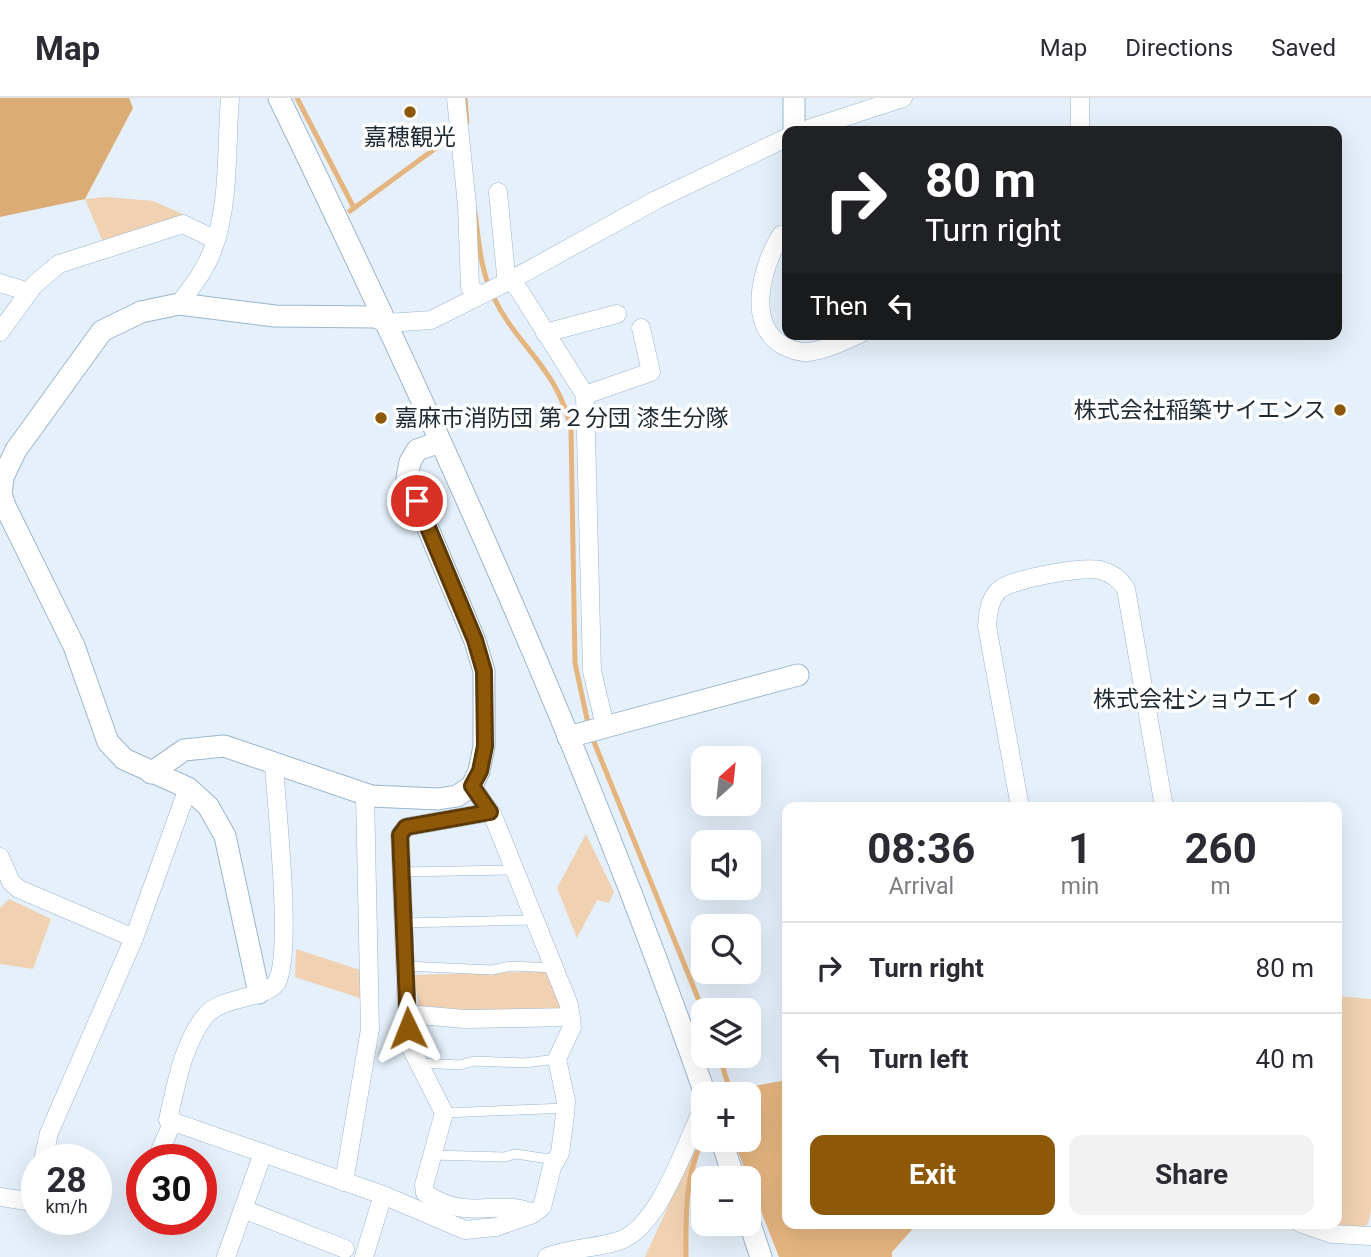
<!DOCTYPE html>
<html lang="en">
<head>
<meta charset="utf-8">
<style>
	body { margin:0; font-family:Roboto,"Noto Sans JP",sans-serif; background:#f2f2f3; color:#2b2b33; height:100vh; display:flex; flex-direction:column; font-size:26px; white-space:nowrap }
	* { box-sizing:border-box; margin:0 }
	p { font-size:23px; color:#7c7c81 }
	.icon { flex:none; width:38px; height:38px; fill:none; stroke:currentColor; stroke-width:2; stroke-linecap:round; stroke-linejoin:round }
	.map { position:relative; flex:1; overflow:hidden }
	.drawer { position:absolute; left:782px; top:704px; width:560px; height:427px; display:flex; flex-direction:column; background:#fff; border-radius:14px; box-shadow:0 7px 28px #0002 }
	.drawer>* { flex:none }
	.guide { position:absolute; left:782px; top:28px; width:560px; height:214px; border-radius:14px; box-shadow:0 7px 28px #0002; background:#202124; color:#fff; overflow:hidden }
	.needle { width:46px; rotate:27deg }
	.tools { position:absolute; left:691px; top:648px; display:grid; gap:14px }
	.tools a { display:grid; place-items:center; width:70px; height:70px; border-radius:14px; background:#fff; box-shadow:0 7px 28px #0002; font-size:35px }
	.speed { position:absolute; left:21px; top:1046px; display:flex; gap:14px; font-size:35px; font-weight:700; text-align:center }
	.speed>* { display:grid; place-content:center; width:91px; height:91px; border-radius:50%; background:#fff; box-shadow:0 7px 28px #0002; line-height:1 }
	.speed small { font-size:18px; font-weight:400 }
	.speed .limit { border:10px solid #d22; background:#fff; color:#111 }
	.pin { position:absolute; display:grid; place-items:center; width:60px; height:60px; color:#fff; margin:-30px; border:4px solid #fff; border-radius:50%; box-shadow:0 2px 7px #0007 }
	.me { position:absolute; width:77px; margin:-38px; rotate:358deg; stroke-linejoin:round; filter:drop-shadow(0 0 5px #0008) }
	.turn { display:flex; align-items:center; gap:24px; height:147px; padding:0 28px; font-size:32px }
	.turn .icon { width:91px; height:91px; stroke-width:2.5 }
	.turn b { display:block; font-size:49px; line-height:60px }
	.then { display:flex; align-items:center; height:66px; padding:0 28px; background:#0003; gap:14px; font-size:26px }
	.eta { display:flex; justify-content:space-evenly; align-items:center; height:119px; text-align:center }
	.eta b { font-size:42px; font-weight:700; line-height:49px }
	.action { display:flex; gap:14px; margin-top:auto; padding:14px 28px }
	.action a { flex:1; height:80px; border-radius:14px; background:#8d5807; color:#fff; font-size:28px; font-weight:700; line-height:80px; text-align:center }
	.action a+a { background:#f2f2f3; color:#2b2b33 }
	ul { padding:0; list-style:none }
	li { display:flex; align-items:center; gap:21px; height:91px; padding:0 28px; border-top:2px solid #e1e1e2 }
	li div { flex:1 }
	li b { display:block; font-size:26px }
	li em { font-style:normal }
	header { display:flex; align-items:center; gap:42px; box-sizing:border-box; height:98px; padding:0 35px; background:#fff; border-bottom:2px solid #e1e1e2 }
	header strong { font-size:33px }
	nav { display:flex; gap:38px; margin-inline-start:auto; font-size:24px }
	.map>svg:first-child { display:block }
	.green { fill:#f0d2b2 }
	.forest { fill:#dcac77 }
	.water { fill:#e5b580 }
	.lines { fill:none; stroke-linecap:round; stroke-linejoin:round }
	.stream { stroke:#e5b580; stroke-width:5 }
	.service-casing { stroke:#9bb6cd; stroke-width:10 }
	.minor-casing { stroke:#9bb6cd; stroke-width:19 }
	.tertiary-casing { stroke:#9bb6cd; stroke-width:23 }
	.service { stroke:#fff; stroke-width:9 }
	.minor { stroke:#fff; stroke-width:18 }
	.tertiary { stroke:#fff; stroke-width:21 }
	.route-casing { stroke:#5c3905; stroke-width:18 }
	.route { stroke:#8d5807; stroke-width:12 }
	.poi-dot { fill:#8d5807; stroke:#fff; stroke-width:2.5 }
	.labels { text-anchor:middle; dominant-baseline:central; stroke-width:7; stroke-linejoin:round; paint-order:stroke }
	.poi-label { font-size:23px; fill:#1e2932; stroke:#fff; text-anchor:end }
</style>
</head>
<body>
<header>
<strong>Map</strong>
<nav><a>Map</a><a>Directions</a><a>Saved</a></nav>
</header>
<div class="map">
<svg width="1371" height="1159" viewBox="0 0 1371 1159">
	<rect width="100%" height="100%" fill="#e5f0fa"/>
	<g class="green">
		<path d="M107,99l46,4 32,14 -83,25 -17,-41z"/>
		<path d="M586,736l28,58 -5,11 -12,-3 -20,38 -20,-50z"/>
		<path d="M9,801l42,20 -18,50 -33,-5v-56z"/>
		<path d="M296,851l67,22 3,29 -71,-23z"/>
		<path d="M553,873l11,31 -9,11 -136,-5 -5,-33z"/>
		<path d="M1337,898l34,3v212l-3,13 -13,7 -36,-8h18z"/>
		<path d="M702,1042l-16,74v43h-41l45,-99z"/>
	</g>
	<path class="forest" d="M0,0h129l4,10 -48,91 -85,18z"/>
	<path class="water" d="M787,982l1,143h130l-26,29v5h-113l-46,-118h16v-45h-17v-4z"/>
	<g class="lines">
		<g class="stream">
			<path d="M297,0l57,110"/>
			<path d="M465,0l2,24"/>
			<path d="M350,113l105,-77"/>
			<path d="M475,114c4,30 5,56 18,84 24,51 66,73 78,134l4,233 14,65"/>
			<path d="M592,639l112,276"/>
			<path d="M719,957l12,39"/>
			<path d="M686,1159c0,-37 -2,-85 18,-118"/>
		</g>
		<g class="service-casing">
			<g id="service">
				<path d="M401,774l113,-2"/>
				<path d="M403,825l132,-3"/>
				<path d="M405,868l87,4 19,-4 44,2"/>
				<path d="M419,965l41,2 14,-4 50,2 33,-4"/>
				<path d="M444,1015l122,-5"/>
				<path d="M432,1057l72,2 12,-3 40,6"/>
			</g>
		</g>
		<g class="minor-casing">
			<g id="minor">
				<path d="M456,0l11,107 3,82 9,8"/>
				<path d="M1080,0v33"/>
				<path d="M802,33l101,-33"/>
				<path d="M498,94l8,83 13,15 66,105 7,276 13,55"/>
				<path d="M781,137c-18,29 -36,88 1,110 8,4 18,8 26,7 17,-1 37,-12 52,-18"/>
				<path d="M0,185l29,9"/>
				<path d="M179,206c13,-17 27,-35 34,-55 17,-46 13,-103 17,-151"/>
				<path d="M388,225l43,-3 80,-40 145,-80 132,-63"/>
				<path d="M0,234l34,-47 25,-21 124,-40 33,16"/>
				<path d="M545,235l72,-19"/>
				<path d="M585,297l66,-23 -10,-44"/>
				<path d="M274,665c2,43 19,187 3,219 -9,16 -56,15 -71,33 -23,28 -30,70 -38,105l215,75 82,35 31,-3 37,-13 9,-7 10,-40 8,-14 5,-38 1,-14 -9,-42 15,-32 -3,-22 -76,-189 -21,-30"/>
				<path d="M1020,709l-33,-181c1,-13 2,-26 12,-36 12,-11 84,-24 101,-20 12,3 20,9 26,19l38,218"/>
				<path d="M490,714l-84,15 -6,8 8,207 36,71 -20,72 1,8c41,29 71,6 105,19"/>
				<path d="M0,759l11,25 8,7 115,49"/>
				<path d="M407,916l58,5 106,-2"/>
				<path d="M43,1062l6,-27 85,-195 54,-150"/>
				<path d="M156,1062l17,-39"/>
				<path d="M344,1084l26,-153 -5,-235"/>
				<path d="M0,1099l33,5 4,-16"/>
				<path d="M243,1111l102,40"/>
				<path d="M1300,1125l32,11 39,2"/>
				<path d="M226,1159l37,-104"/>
				<path d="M364,1159l19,-62"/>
				<path d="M547,1159c23,-10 50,-8 74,-17 39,-15 65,-97 83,-134"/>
			</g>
		</g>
		<g class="tertiary-casing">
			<g id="tertiary">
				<path d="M279,0c156,322 308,657 426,996"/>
				<path d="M794,33v-33"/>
				<path d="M568,639l230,-62"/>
				<path d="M151,675l33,-23 40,-4 147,50 67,3 19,-3 15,-10 7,-15 5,-25v-75l-9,-30 -68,-163 3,-16 7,-12 23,-8"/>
				<path d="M259,895l-34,-157 -17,-30 -20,-18 -64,-29 -16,-17 -34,-96 -69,-140 -4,-12 2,-17 13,-27 86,-119 39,-19 38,-8 96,12 101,1 12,6"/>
				<path d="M721,1041l13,39"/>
				<path d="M749,1123l12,36"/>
			</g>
		</g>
		<use href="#service" class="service"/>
		<use href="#minor" class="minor"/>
		<use href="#tertiary" class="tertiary"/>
	</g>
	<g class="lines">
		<g class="route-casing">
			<path id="route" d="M408,930l-8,-193 6,-8 84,-15 -18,-26 8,-15 5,-25 -1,-75 -9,-31 -58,-139"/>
		</g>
		<use href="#route" class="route"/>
	</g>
	<g class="poi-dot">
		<circle cx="410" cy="14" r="7"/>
		<circle cx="1340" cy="312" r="7"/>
		<circle cx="381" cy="320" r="7"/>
		<circle cx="1314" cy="601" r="7"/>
	</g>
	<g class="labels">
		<g class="poi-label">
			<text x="410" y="39" text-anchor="middle">嘉穂観光</text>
			<text x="1326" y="312">株式会社稲築サイエンス</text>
			<text x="395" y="320" text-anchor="start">嘉麻市消防団 第２分団 漆生分隊</text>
			<text x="1300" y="601">株式会社ショウエイ</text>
		</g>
	</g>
</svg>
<div class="tools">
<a><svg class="needle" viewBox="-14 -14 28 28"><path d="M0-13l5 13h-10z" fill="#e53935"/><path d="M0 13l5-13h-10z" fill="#7c7c81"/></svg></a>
<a><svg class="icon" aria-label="sound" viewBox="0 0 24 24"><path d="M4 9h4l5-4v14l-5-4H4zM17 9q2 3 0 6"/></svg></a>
<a><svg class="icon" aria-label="search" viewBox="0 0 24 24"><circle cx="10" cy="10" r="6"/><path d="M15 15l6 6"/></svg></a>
<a><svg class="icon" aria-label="layers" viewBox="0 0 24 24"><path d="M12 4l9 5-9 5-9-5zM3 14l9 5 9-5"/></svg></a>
<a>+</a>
<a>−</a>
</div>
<div class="speed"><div>28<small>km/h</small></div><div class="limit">30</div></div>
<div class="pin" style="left:417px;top:403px;background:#d93025"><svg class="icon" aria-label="arrive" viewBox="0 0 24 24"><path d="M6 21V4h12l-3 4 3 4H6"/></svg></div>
<svg class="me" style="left:408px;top:930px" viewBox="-20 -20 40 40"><path d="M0-17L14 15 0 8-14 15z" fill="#8d5807" stroke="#fff" stroke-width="4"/></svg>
<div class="guide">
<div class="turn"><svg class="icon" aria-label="right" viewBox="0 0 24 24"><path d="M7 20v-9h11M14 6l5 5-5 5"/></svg><div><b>80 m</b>Turn right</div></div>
<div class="then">Then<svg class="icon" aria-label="left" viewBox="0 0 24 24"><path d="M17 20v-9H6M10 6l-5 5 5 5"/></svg></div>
</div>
<section class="drawer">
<div class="eta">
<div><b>08:36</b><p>Arrival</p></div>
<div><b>1</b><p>min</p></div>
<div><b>260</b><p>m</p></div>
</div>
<ul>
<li><svg class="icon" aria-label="right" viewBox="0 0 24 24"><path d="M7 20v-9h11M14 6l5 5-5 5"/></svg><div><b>Turn right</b></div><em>80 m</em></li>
<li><svg class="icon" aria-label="left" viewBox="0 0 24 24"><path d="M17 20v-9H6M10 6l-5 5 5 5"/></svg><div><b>Turn left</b></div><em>40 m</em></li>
</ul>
<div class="action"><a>Exit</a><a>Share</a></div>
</section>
</div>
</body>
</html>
